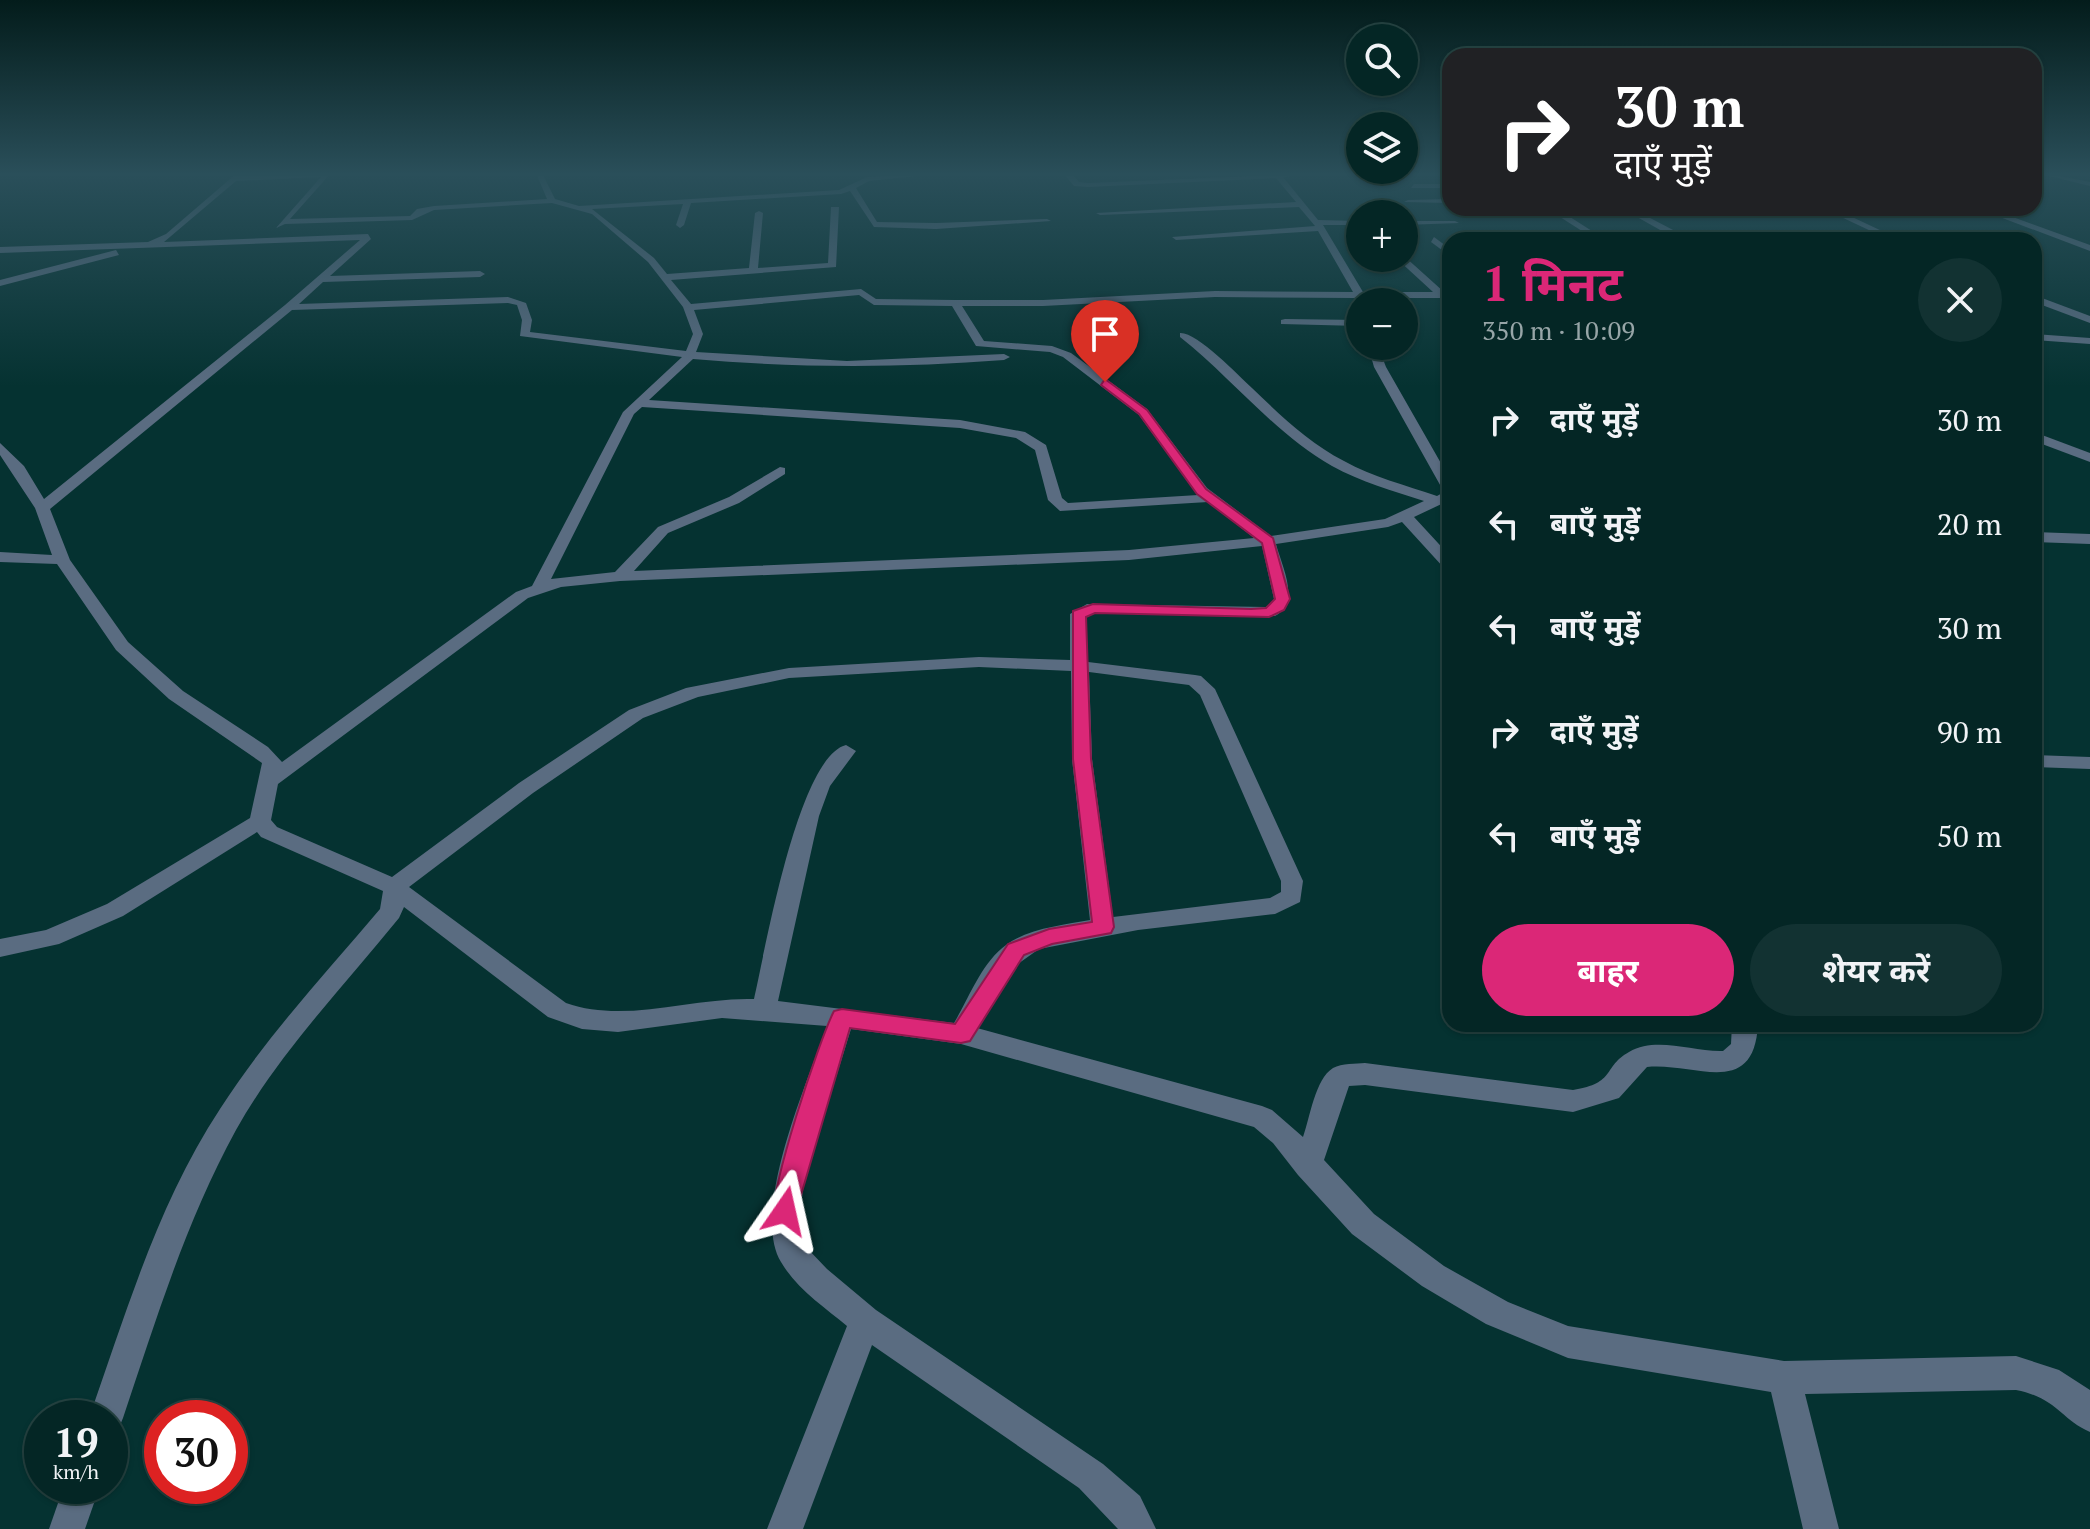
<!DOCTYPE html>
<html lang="hi">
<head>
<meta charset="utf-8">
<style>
	body { margin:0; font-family:"PT Serif","Noto Sans Devanagari",serif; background:#123232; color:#f1f3f6; height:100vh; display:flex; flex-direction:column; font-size:30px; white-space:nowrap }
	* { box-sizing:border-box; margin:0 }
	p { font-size:26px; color:#97a5a7 }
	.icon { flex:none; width:44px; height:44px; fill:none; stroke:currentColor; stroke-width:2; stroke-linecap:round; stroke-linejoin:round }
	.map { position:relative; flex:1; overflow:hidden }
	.panel { position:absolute; left:1442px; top:232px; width:600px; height:800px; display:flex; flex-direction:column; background:#042625; border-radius:24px; box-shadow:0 2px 6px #0004,0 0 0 2px #254342 }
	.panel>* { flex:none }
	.hud { position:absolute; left:1442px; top:48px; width:600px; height:168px; border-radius:24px; box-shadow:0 2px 6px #0004,0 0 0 2px #254342; background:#202124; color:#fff; overflow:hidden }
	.controls { position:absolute; left:1346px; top:24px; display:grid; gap:16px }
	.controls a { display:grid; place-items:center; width:72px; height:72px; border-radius:50%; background:#042625; box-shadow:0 2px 6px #0004,0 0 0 2px #254342; font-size:40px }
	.speed { position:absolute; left:24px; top:1400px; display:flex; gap:16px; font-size:40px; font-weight:700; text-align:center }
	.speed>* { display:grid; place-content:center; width:104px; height:104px; border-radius:50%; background:#042625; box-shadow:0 2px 6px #0004,0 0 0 2px #254342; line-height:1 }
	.speed small { font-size:20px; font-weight:400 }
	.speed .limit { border:12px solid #d22; background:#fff; color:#111 }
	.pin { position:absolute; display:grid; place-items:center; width:68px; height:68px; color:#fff; margin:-82px -34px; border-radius:50% 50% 50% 0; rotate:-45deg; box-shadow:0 0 8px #0007 }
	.pin .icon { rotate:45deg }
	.me { position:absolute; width:88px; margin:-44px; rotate:11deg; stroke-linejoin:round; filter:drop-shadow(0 0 6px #0008) }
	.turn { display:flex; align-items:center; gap:28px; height:168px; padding:0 40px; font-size:36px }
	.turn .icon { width:104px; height:104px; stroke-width:2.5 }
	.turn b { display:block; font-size:56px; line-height:68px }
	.round { display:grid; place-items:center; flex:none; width:84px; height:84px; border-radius:42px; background:#123232 }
	.head { display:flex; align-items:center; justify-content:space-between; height:136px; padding:0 40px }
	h1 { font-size:48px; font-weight:700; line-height:60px; color:#db2777 }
	.action { display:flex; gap:16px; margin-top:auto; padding:16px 40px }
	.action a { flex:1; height:92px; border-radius:48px; background:#db2777; color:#fff; font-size:32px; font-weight:700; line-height:92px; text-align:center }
	.action a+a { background:#123232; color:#f1f3f6 }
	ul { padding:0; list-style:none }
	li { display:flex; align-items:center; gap:24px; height:104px; padding:0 40px }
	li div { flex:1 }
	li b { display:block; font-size:30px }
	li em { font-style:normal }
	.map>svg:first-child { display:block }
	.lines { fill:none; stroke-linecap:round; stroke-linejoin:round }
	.minor { fill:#5a6c81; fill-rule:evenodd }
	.route { fill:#db2777; stroke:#8e194d; stroke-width:2 }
</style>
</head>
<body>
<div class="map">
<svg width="2090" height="1529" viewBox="0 0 2090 1529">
	<rect width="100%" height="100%" fill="#053231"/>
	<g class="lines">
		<g class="minor">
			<path d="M237,173h7l-3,3 90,-3 -41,46 120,-3 7,-7 17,-3 113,-7 -11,-26h6l13,26 24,7 260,-16 28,-13 78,-4 -76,8 -13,7 21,34 59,1 111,-4 4,2 -115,8 -62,-2 -24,-36 -9,3 -150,9 -7,22 -4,3 -4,-3 7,-21 -91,5 62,49 13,16 82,-6 6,-55 4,-2 4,2 -5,55 70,-5 3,-56h8l-3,60 -165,13 20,24 170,-15 15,10 79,1h88l172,-9 138,1 -35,-61 -142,9 -4,-3 143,-11 -16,-19 -199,8 -4,-2 200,-11 -20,-24 -188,9 -14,-1 -11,-13h8l8,9 9,1 237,-10 -42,4 35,43 42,1v4h-37l40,67h70l-37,-34 8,-2 40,36h6v6h-84l3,4 -9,1 -4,-5 -141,-1 -172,9h-81l22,35 68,5 19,7 76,56 60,79 64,48 114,-17 39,-18c-31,-10 -63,-19 -92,-35 -58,-33 -100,-88 -152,-129v-4c17,-1 58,42 72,55 28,27 57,55 92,73 29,16 61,24 93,35l7,-4 -70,-125 -6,-21h10l8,21 64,112v21l-36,17 36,39v14l-6,-2 -42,-46 -14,5 -112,17c6,23 25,58 -1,72l-180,-3 -9,4 2,45 107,13 6,1 14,13 88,192 -3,21 -25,12 -137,16 -99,19 -24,17 -38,62 285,78 10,4 31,27c7,-19 12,-58 30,-69 9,-5 23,-4 32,-5l208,27c44,-7 29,-23 56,-38 28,-16 63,0 94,-1l8,-7 1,-20h26c-4,76 -63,38 -111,43l-28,31 -46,14 -208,-27 -16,1 -25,74 50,54 70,52 64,36 60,24 216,35 232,-5 43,14 31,20v42c-30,-13 -33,-34 -74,-42l-211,4 34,135h-36l-32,-137 -203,-34 -82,-34 -64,-38 -70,-52 -54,-59 -25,-32 -19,-16 -293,-83 -110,-15 -46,148 -5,34 6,36 21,22 49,41 227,154 37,32 16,33h-38l-39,-41 -207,-143 -69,184h-36l80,-203c-23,-19 -51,-38 -66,-64 -31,-51 27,-181 46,-236l-105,-8 -104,14 -36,-3 -34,-12 -144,-110 -5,11c-55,68 -120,135 -163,212 -50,91 -80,190 -113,288l-5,12 -8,3v-15h-21c37,-105 69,-215 131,-309 46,-72 105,-135 160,-200l3,-18 -122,-54 -4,-5 -134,84 -64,28 -59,13v-18l46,-9 61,-26 143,-86 12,-55 -93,-64 -53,-49 -59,-86 -57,-2v-10l52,3 -17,-47 -35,-53v-12l24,23 20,33 241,-194 75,-65 -360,13v-6l148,-5 18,-8zM321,177l-45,51 9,-4 127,-4 22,-10 118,-7 40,11 56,48 35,45 10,27 -7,17 -156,-19 2,-12 -6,-17 -18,-6 -209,7 24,-22 157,-5 5,-3 -5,-3 -150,5 41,-37 -3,-5 -204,8 72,-61zM859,295l15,10 78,1 24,40 74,6 13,5 76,58 59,80 -130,8 -6,-5 -16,-53 -21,-13 -65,-12 -311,-20 44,-41c104,9 207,9 311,1l6,-3 -6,-3 -157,7 -151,-9 7,-18 -9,-24zM508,303l9,2 5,15 -2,16 162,21 -59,55 -91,174 -16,6 -234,170 -14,-15 -85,-56 -55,-49 -58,-82 -20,-51 242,-199zM642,407l318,21 56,10 19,12 13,50 12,11 148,-9 46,36 -125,12 -495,21 34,-38 71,-30 46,-29v-6l-5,-1 -51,30 -71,30 -43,45 -64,7 83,-165zM1262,546l12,53 -2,5 -6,3 -179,-3 -17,10v46l-91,-3 -190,11 -103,20 -57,22 -110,73 -127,94 -115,-50 -6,-7 7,-36 250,-186 33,-11 59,-6 509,-21zM979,667l92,4 1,88 18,161c-26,5 -61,8 -84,25 -24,17 -37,53 -52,78l-176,-22 41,-185 11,-30 26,-35 -10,-6c-48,12 -81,207 -92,254 -62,-2 -129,25 -188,4l-157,-116 124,-94 110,-75 55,-21 91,-19zM1089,672l100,13 11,10 81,186v11l-11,6 -157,19 -21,-158z"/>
			<path d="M2044,173l46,9v4l-45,-11z"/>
			<path d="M1414,184h36v4h-39z"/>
			<path d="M1450,199v4l-46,-1 4,-2z"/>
			<path d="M1546,208h10l50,32h-10z"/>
			<path d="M1621,208h10l44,23 137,-1 4,3 -131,3 4,4h-11z"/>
			<path d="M1685,208h9l5,4 -7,2z"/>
			<path d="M1822,208h11l68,32h-11z"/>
			<path d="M1976,208h12l102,37v6z"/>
			<path d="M1404,221h51l4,2 -55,2z"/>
			<path d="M1434,237l16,12v7l-19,-14z"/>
			<path d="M116,250l3,5 -119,31v-6z"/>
			<path d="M2034,295l56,21v7l-56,-21z"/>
			<path d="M1285,319l75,1v6l-79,-2v-4z"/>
			<path d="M2034,334l56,4v6l-56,-4z"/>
			<path d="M2034,432l56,21v9l-56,-21z"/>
			<path d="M2034,532l56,2v10l-56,-2z"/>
			<path d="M2034,755l56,2v12l-56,-2z"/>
			<path d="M64,1486h36l-15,43h-36z"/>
		</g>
	</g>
	<linearGradient id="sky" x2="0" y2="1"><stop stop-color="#031c1b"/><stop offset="0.45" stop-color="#2a4f5a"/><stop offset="1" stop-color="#2a4f5a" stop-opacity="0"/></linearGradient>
	<rect width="2090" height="387" fill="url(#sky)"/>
	<path class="route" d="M1105,379l42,31 59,79 67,49 17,61 -6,11 -15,7 -174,-4 -9,4 5,142 23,168 -3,6 -59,11 -28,11 -54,86 -9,2 -111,-15 -56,191 -9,4 -10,-4c-9,-21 45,-181 59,-208l8,-2 113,15 53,-80 41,-15 43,-7 -19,-163v-148l20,-7 158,5 15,-1 9,-9 -13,-56 -65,-49 -58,-80 -38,-29z"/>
</svg>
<div class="controls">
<a><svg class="icon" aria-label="search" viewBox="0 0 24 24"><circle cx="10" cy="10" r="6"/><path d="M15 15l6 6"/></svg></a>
<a><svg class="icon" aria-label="layers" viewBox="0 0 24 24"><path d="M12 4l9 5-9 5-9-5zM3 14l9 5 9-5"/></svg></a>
<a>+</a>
<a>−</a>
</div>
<div class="speed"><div>19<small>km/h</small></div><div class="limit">30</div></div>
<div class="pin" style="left:1105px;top:382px;background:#d93025"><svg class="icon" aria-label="arrive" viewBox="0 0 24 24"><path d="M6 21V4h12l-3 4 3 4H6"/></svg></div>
<svg class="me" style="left:785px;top:1211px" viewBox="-20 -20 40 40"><path d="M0-17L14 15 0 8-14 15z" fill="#db2777" stroke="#fff" stroke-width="4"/></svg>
<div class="hud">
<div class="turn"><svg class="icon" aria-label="right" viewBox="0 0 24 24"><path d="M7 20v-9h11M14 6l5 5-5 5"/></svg><div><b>30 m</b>दाएँ मुड़ें</div></div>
</div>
<section class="panel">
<div class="head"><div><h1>1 मिनट</h1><p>350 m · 10:09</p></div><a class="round"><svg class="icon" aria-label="close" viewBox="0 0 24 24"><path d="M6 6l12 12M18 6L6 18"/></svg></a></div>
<ul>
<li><svg class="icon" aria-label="right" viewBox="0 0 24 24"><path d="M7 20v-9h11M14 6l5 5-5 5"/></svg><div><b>दाएँ मुड़ें</b></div><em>30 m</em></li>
<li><svg class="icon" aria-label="left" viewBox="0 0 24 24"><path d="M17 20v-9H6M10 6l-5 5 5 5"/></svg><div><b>बाएँ मुड़ें</b></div><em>20 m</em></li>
<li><svg class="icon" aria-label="left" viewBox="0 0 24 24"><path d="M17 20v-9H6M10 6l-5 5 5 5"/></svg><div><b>बाएँ मुड़ें</b></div><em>30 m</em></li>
<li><svg class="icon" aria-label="right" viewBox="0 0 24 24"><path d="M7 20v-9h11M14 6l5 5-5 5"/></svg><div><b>दाएँ मुड़ें</b></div><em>90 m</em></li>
<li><svg class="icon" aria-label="left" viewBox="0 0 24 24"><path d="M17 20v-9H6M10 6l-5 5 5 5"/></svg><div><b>बाएँ मुड़ें</b></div><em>50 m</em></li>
</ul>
<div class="action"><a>बाहर</a><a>शेयर करें</a></div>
</section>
</div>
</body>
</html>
